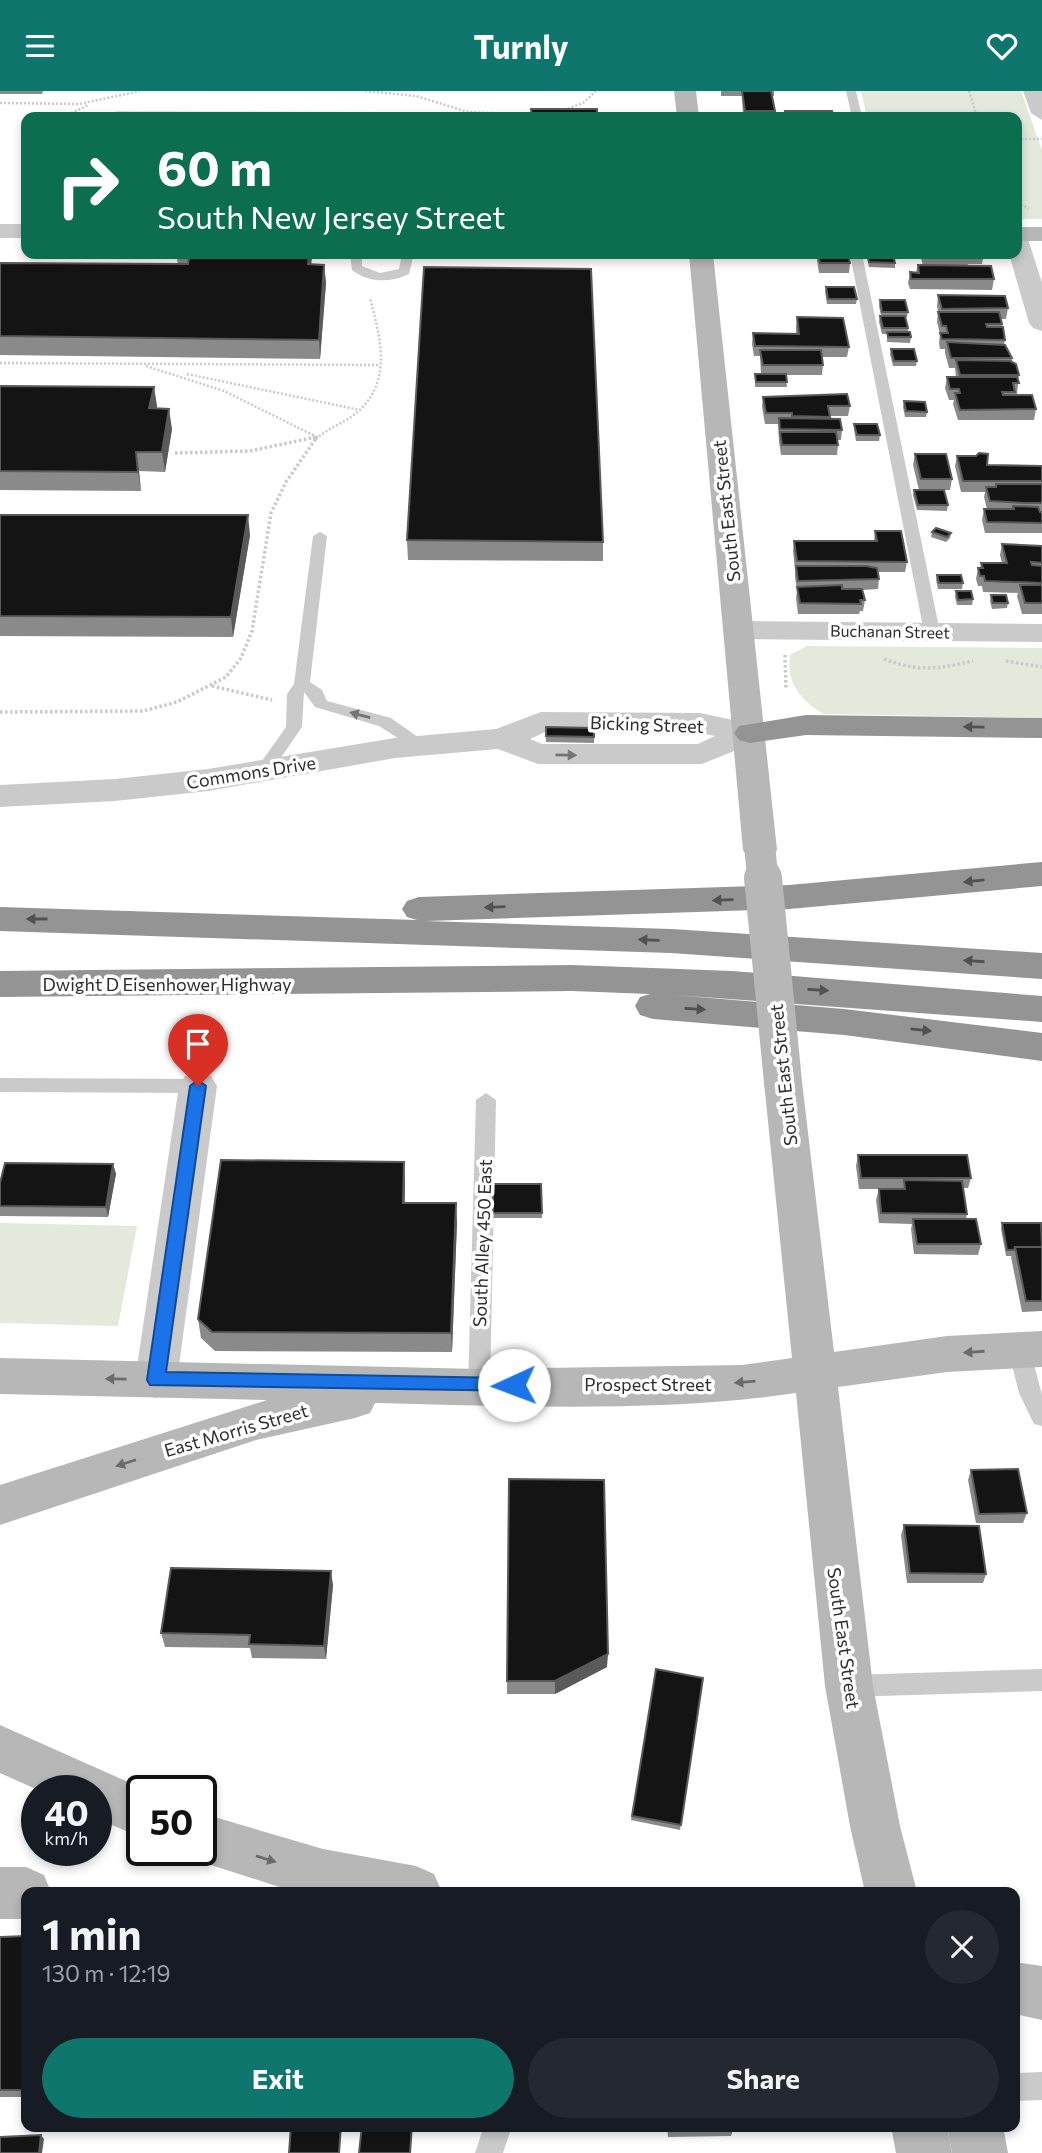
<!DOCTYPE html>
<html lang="en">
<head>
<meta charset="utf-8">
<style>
	body { margin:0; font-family:Commissioner,sans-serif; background:#242831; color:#f1f3f6; height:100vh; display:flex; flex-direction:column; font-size:26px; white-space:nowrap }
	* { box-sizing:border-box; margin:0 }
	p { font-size:23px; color:#9ea1a6 }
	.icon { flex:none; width:38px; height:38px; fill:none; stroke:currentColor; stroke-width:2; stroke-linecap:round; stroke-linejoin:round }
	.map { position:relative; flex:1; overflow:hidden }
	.details { position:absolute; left:21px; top:1796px; width:999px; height:245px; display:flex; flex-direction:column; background:#171b24; border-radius:14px; box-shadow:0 4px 10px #0003 }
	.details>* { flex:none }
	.banner { position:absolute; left:21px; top:21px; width:1001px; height:147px; border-radius:14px; box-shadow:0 4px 10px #0003; background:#0b6e4f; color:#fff; overflow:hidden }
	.speed { position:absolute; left:21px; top:1684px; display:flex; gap:14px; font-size:35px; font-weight:700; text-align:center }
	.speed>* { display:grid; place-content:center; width:91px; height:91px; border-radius:50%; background:#171b24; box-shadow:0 4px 10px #0003; line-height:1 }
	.speed small { font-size:18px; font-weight:400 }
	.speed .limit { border:4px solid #111; border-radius:10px; background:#fff; color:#111 }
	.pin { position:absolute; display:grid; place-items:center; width:60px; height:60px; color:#fff; margin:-72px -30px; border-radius:50% 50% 50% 0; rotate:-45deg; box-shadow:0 0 7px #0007 }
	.pin .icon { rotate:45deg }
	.me { position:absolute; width:77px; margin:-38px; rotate:268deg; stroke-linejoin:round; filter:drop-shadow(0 0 5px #0008) }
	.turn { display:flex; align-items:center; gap:24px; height:147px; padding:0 21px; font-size:32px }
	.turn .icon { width:91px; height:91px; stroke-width:2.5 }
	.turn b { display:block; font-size:49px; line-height:60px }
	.round { display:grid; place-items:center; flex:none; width:74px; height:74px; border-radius:37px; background:#242831 }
	.head { display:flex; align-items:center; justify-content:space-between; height:119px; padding:0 21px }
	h1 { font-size:42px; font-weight:700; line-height:52px }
	.button { display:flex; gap:14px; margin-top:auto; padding:14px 21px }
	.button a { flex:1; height:80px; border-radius:42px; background:#0f766e; color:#fff; font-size:28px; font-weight:700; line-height:80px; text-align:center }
	.button a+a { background:#242831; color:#f1f3f6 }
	header { display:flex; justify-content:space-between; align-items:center; height:91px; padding:0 21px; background:#0f766e; color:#fff; font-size:32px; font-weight:700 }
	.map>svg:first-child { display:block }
	.green { fill:#e4e9db }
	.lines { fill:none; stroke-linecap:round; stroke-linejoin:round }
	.path-far1 { stroke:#cacaca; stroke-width:2.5; stroke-dasharray:2 2; stroke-linecap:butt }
	.path { stroke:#cacaca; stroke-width:3.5; stroke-dasharray:2.5 2.5; stroke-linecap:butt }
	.lane { fill:#cacaca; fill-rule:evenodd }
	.street { fill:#cacaca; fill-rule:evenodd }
	.secondary { fill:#b7b7b7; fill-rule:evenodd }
	.highway { fill:#949494; fill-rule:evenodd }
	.secondary-bridge-far1 { stroke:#b7b7b7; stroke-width:31 }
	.secondary-bridge { stroke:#b7b7b7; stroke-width:38 }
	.wall { fill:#8a8a8a }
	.shaded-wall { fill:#5a5a5a }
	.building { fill:#141414; stroke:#5a5a5a; stroke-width:2 }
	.oneway { fill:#747474 }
	.oneway2 { fill:#515151 }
	.oneway3 { fill:#6b6b6b }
	.route { fill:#1a73e8; stroke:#114b97; stroke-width:2 }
	.labels { text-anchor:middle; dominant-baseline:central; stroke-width:7; stroke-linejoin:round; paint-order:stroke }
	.far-street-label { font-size:16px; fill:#2d2d2d; stroke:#fff }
	.street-label { font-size:18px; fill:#2d2d2d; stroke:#fff }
</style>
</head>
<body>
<header><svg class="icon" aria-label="menu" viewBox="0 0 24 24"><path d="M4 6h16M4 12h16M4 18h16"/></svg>Turnly<svg class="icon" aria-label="heart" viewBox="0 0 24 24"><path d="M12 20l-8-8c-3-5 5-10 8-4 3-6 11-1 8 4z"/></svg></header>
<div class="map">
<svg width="1042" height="2062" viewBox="0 0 1042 2062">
	<rect width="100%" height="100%" fill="#fff"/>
	<g class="green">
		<path d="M861,0h160l21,59v69h-25v-102h-150z"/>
		<path d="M116,20l270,1 -1,5h-271z"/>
		<path d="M807,555l235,2v70l-219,-4c-22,-14 -37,-30 -33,-59z"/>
		<path d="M0,1132l137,3 -19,100 -118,-3z"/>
	</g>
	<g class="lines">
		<g class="path-far1">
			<path d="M365,0l51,5 52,16 67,3"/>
			<path d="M969,0l8,26"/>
			<path d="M0,12l79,1 61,-13"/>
			<path d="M564,19l19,-7 13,-12"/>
			<path d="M64,26l24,-12"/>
			<path d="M1017,48h25"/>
			<path d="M1017,112l12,5"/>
			<path d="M0,272l378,2"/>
			<path d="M146,275l78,25 93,46 -10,2"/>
			<path d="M187,283l173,36"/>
			<path d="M316,348c13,-12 32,-17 45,-30 31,-32 19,-72 9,-111"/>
		</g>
		<g class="path">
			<path d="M175,362l75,-2 66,-14"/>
			<path d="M785,564l1,34"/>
			<path d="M884,568c33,13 55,10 89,2"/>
			<path d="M1006,570l36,6"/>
			<path d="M212,595l60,14"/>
			<path d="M0,621l143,-1 34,-9 49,-25 15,-19 11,-27 19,-118 15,-31 31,-45"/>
		</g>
		<g class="lane">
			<path d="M846,0h10l6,26h-10z"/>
			<path d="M350,163h12v12l18,7 19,-4 3,-15h12l-5,20c-18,9 -41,9 -57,-4z"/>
			<path d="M850,163h12l78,378 -8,5 -8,-5z"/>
			<path d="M320,441l7,4 -17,146 12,8 5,11 64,17 38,27 -8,5 -6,-1 -36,-23 -64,-19 -11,-15 -2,35 -33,48 -6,1 -8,-5 31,-44 1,-33 7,-10 19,-148z"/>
			<path d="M0,987l198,1 9,7 -9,7 -198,-1z"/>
			<path d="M486,1002l10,7 -6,287 -3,6 -8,3 -8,-3 -3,-6 8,-287z"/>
			<path d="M1019,1249l7,3 4,6 12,46v31l-8,-2 -15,-31 -11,-44 4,-6z"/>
			<path d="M1042,1578v22l-193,6 -8,-3 -4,-8 4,-8 8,-3z"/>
			<path d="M1042,1981v28l-27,1v-28z"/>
			<path d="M484,2035h28l-9,27h-28z"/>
		</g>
		<g class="street">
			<path d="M1023,0h19v29l-11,-7z"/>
			<rect x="0" y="133" width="26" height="14"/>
			<path d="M1017,144l8,2 4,5 13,41v48l-9,-3 -4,-5 -20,-69h8z"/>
			<path d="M738,530l304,3v18l-304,-3 -11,-3 -4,-6 4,-6z"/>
			<path d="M541,621l159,1 61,13 5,7 -5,7 -59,24h-164l-40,-15 -103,9 -187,33 -93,10 -115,6v-22l115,-6 93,-10 187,-31 101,-9zM545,641l155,1 15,3 -17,8h-156l-12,-5z"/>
			<path d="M198,981l13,4 6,10 -40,294 -6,13 -15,5 -15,-5 -6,-13 44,-294 6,-10z"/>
		</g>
		<g class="secondary">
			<path d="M674,0h22l3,26h-22z"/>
			<rect x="1017" y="136" width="25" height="14"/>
			<path d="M689,163h24l64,596 -5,8 -12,3 -12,-3 -5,-8z"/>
			<path d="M783,977l13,4 6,10 32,270 113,-16 95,-5v36l-95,5 -109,15 35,299 27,140 17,66h-52l-15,-66 -25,-140 -29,-293c-134,20 -285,13 -421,10l-5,10 -15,5 -99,22 -256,85v-40l267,-85 -267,-6v-36l479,11 263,-4 50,-7 -28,-276 6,-10z"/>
			<path d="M0,1634l146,65h-4v48l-46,-20v-28h-58l-38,-17z"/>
			<path d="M201,1722l122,36 93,17 18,8 8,18h-147l-112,-36 -2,-6h20z"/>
			<path d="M0,1776h26l18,8 7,17h-25v27h-26z"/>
			<path d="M1015,1871l27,4v54l-27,-6z"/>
			<path d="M891,2035h56l5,27h-56z"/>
			<path d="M947,2035h56l5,27h-56z"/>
		</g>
		<g class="highway">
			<path d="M806,624l236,3v20l-236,-3 -56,8 -11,-3 -5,-7 5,-7z"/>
			<path d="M1042,771v24l-253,23 -363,12 245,8 371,24v26l-371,-26 -671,-22v-24l417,13 -10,-3 -5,-8 5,-8 12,-4 370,-12z"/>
			<path d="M572,874l160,6 310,25v26l-368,-27 170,14 198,24v28l-198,-26 -191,-16 -13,-4 -5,-9 5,-9 10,-3 -78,-3 -572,6v-26z"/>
		</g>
		<path class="secondary-bridge-far1" d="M760,759l3,30"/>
		<path class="secondary-bridge" d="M763,787l20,204"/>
	</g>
	<g class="wall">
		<path d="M0,0h43l-1,3h-42z"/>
		<path d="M721,0h53v5h-2l3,15v6h-32l-1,-21h-21z"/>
		<path d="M176,163h136l-1,10 13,1 2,18 -6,76 -320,-4v-92l178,1z"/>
		<path d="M816,163h32l2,9 -1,10h-30z"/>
		<path d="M866,163h27l2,9v5l-26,-1z"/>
		<path d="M920,163h64l-2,10h-14l-1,2 27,13 -2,11 -82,-1 -2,-6 2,-11h6l2,-7 5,1z"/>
		<path d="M826,196l31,12 -1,5h-29l-2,-12z"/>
		<path d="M938,204l70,13 -2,11h-5l4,21 -1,5 8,13v4l7,13 -2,19h-2l-1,1 22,14 -2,11h-76l-5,-16 1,-4h-5l-4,-12 2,-11h9l-1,-9h-6l-4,-15v-4h-5l-1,-6 1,-9 -3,-12 1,-10 -1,-6z"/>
		<path d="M880,209l28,12 -1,5h-2l3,11v4l3,5 -1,6 -23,-1v-8h-5l-3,-12 1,-6h1l-2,-10z"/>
		<path d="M797,226l52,30 -2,10h-25l1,8 -1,10h-36l1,12h-32v-13h6l-1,-18h-6l-2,-12 1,-11 43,1v-7z"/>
		<path d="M891,258l26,12 -1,5h-23l-3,-12z"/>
		<path d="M0,295l154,1 3,21 15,21 -7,43 -26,-1 2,20 -141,-1z"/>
		<path d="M763,306l87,9 -2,10h-18v2l12,12 -1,10h-4l1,5 -1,10h-56l-2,-13 -1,-18h-13l-3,-17z"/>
		<path d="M904,310l23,11 -1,5h-21l-2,-10z"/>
		<path d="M854,333l26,11 -1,6h-23l-2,-12z"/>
		<path d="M915,363l37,25 -2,11h-31l-6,-25z"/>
		<path d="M957,365l30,9 55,1v67h-57l-3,-13 2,-11h3l-3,-12 1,-5h-24l-6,-26z"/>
		<path d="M914,399l34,15 -1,6 -30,-1 -4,-15z"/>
		<path d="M0,424l250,20 -17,102 -233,-1z"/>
		<path d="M875,440l32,31 -2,10h-27l1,7 -1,10 -15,1 2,10 -2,11h-3l-1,3h-61l-2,-16 1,-7 -2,-14v-7l-2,-19 1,-10h80z"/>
		<path d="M932,441l19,1 -1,5 -4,4 -15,-5z"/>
		<path d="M407,449l196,2v19l-195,-1z"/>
		<path d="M1002,453l40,2v68h-20l-5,-18 1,-3 -35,-1 -1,-6h-4l-2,-7 2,-11h2l1,-5h21l-2,-8z"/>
		<path d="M937,484l26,8 -1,6h-24l-2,-9z"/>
		<path d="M956,500l17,8 -1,6h-15l-2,-8z"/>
		<path d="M991,504l17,8 -1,5 -15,1 -2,-8z"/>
		<path d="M594,637v15l-48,-1v-6z"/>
		<path d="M858,1064l113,23 -3,10h-5l4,26 -1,5 15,25 -3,11 -64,-1 -3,-25 1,-5 -33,-1 -3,-23 3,-11h23h-43l-3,-23z"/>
		<path d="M113,1073l3,10 -8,43 -108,-1v-33z"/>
		<path d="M405,1090v22l52,19 -5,130 -237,-1 -14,-13 -3,-19z"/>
		<path d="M493,1093h48l1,34h-49z"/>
		<path d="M1002,1132l40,6v82l-20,1 -11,-55 1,-1h-6l-5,-27z"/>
		<path d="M971,1379l56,43 -4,10h-47l-8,-43z"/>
		<path d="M509,1388l98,188 -52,27h-48z"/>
		<path d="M904,1434l82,49 -3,9h-76l-6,-48z"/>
		<path d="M333,1494l-7,74 -74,-1 -2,-10 -85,-1 -4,-14z"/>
		<path d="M656,1578l47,9 -23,152 -49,-10z"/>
		<path d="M26,1845v161h-26v-160z"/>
		<path d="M667,2035h66v4l-2,6 -63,1z"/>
	</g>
	<g class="shaded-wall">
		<path d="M309,163h3l-2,29 -2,-19z"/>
		<path d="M324,174l2,18 -6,76 -1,-19z"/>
		<path d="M154,296l3,19 -5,21 -3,-19z"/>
		<path d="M169,318l3,20 -7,43 -3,-20z"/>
		<path d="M136,361l3,19 2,20 -3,-19z"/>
		<path d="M248,424l2,20 -17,102 -2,-20z"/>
		<path d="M404,1071l1,19 -1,42 -1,-20z"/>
		<path d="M113,1073l3,10 -8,43 -2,-10z"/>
		<path d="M456,1112l1,19 -5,130 -1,-19z"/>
		<path d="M331,1480l2,14 -7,74 -2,-13z"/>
		<path d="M608,1563l-1,13 -52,27v-13z"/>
		<path d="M41,2044l3,4 -2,14h-3z"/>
	</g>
	<g class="building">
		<path d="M742,0h29l4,20h-30z"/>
		<path d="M531,18h66v8h-65z"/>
		<path d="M785,20h47l1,6h-47z"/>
		<path d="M190,163h119l-1,10 16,1 -5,75 -319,-4v-73l188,1z"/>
		<path d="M818,163h30l2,9h-30z"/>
		<path d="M868,163h25l2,9 -26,-1z"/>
		<path d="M924,163h44l1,3 -44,-1z"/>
		<path d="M918,174l73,1 3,13h-83l-1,-7 9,1z"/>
		<path d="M424,176l167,2 12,273 -196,-2z"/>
		<path d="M826,196h28l3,12h-29z"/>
		<path d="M938,204l67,1 3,12 -66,1z"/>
		<path d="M880,209h25l3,12h-26z"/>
		<path d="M938,221h61l3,12h-16l1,3h16l2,13 -63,-1 -2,-6h8l-2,-7h-4z"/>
		<path d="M880,225h25l3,12h-25z"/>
		<path d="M797,226l46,1 6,29 -94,-1 -2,-13 46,1z"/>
		<path d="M887,241h23l1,5h-23z"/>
		<path d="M947,251l58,3 7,13h-61z"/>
		<path d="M891,258h23l3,12h-23z"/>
		<path d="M760,259h61l2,15h-60z"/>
		<path d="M956,269l54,1 6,3 3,11h-59z"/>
		<path d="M755,283h31l1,8h-31z"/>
		<path d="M947,286h70l2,6h-6l2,9h-13l1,3h29l4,14 -76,1 -5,-17h5l-1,-4h-9z"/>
		<path d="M0,295l154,1 -5,21 20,1 -7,43h-26l2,20 -138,-1z"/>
		<path d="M847,303l3,12h-22l2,11 -38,-1v-3h-26l-3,-16z"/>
		<path d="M904,310l21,1 2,10 -21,-1z"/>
		<path d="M779,327l61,1 2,11 -62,-1z"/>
		<path d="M854,333h23l3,11h-23z"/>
		<path d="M780,341h56l2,13h-56z"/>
		<path d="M979,362l9,1 -1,11 55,1v15h-79l-6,-25h19z"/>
		<path d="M915,363h31l6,25h-31z"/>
		<path d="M996,393h46v19h-16l-36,-2 -4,-14h10z"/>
		<path d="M914,399h30l4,15h-30z"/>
		<path d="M1013,415l25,1 2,5h2v11l-55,-1 -3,-13h30z"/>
		<path d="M0,424h248l-17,102 -231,-1z"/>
		<path d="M936,437l15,5 -4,4 -15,-5z"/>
		<path d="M875,440h26l6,31 -110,-1 -3,-20h83z"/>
		<path d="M1002,453l40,2v17l-11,-1 1,3 10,1v17l-57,-2 -1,-5h-4l-2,-8h5l-2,-5h26z"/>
		<path d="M796,475h70l11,2 2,11 -81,2z"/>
		<path d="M937,484h24l2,8h-24z"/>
		<path d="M842,494v4h20l3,11h-5l1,4 -61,-1 -3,-16z"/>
		<path d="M1020,494h22v18h-17z"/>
		<path d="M956,500h15l2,8 -15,1z"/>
		<path d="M991,504h15l2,8h-15z"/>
		<path d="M546,636l48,1v9l-48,-1z"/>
		<path d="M858,1064h109l4,23h-110z"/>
		<path d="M221,1069l183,2 -1,41h53l-5,130 -239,-1 -14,-13z"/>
		<path d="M5,1072l108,1 -7,43 -106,-1v-23z"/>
		<path d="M904,1089l58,1 5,33 -86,-1 -2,-24h26z"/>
		<path d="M493,1093h48l1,29h-49z"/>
		<path d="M913,1128h63l5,25h-64z"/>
		<path d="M1002,1132h39l1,24h-27l-1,3h-7z"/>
		<path d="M1015,1156h27v54h-16z"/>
		<path d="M1018,1378l9,44 -48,1 -8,-44z"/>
		<path d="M509,1388l95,1 4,174 -53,27h-48z"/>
		<path d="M904,1434l75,1 7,48 -76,-1z"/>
		<path d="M171,1477l160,3 -7,75 -75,-2 1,-9 -89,-2z"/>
		<path d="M656,1578l47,9 -22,147 -49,-9z"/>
		<path d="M26,1845v154h-26v-153z"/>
		<path d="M291,2035h50l-2,27h-50z"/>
		<path d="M362,2035h50l-2,27h-51z"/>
		<rect x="669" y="2035" width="64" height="4"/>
		<path d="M41,2044l-2,18h-39v-16z"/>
	</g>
	<defs><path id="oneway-solid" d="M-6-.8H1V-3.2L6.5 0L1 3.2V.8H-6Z" transform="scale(1.75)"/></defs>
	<g class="oneway">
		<use href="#oneway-solid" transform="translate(360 624) rotate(-165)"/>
		<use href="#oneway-solid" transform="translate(566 664) rotate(1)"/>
	</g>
	<g class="oneway2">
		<use href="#oneway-solid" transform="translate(974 636) rotate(-179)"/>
		<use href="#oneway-solid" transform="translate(974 790) rotate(174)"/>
		<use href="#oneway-solid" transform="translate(723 809) rotate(178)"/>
		<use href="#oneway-solid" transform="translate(495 816) rotate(178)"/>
		<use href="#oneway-solid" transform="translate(37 828) rotate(-180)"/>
		<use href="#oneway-solid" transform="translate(649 849) rotate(-178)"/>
		<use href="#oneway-solid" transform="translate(974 870) rotate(-176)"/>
		<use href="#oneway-solid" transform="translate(818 899) rotate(4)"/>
		<use href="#oneway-solid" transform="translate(695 918) rotate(4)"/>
		<use href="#oneway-solid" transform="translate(921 939) rotate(6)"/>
	</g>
	<g class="oneway3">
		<use href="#oneway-solid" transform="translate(974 1261) rotate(176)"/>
		<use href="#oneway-solid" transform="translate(116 1288) rotate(-179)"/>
		<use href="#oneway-solid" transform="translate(745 1291) rotate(175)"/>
		<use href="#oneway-solid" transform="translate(126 1372) rotate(162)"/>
		<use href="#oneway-solid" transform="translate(266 1768) rotate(17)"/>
	</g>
	<path class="route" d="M198,989l8,6 -40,286 348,6 7,2 2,5 -2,6 -371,-6 -3,-5 43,-294z"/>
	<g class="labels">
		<g class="far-street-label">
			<text transform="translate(890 540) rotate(1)">Buchanan Street</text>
		</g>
		<g class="street-label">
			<text transform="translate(726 420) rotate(-96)">South East Street</text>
			<text transform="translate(647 633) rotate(2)">Bicking Street</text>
			<text transform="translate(251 681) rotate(-9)">Commons Drive</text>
			<text x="167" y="893">Dwight D Eisenhower Highway</text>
			<text transform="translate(783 984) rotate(-96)">South East Street</text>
			<text transform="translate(482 1152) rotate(-88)">South Alley 450 East</text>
			<text x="648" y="1293">Prospect Street</text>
			<text transform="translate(236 1339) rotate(-16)">East Morris Street</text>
			<text transform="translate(844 1547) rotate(82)">South East Street</text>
		</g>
	</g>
</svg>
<div class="speed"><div>40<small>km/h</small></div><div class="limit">50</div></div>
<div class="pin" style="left:198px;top:995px;background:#d93025"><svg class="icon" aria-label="arrive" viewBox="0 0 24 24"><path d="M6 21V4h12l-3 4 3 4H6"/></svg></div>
<svg class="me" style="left:514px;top:1294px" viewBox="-20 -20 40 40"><circle r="19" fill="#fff"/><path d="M0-13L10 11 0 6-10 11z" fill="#1a73e8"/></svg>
<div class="banner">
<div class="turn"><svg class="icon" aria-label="right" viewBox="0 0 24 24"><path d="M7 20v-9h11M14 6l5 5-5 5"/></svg><div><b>60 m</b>South New Jersey Street</div></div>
</div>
<section class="details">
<div class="head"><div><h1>1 min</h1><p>130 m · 12:19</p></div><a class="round"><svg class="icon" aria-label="close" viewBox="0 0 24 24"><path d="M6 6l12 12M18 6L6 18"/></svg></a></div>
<div class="button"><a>Exit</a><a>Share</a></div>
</section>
</div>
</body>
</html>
